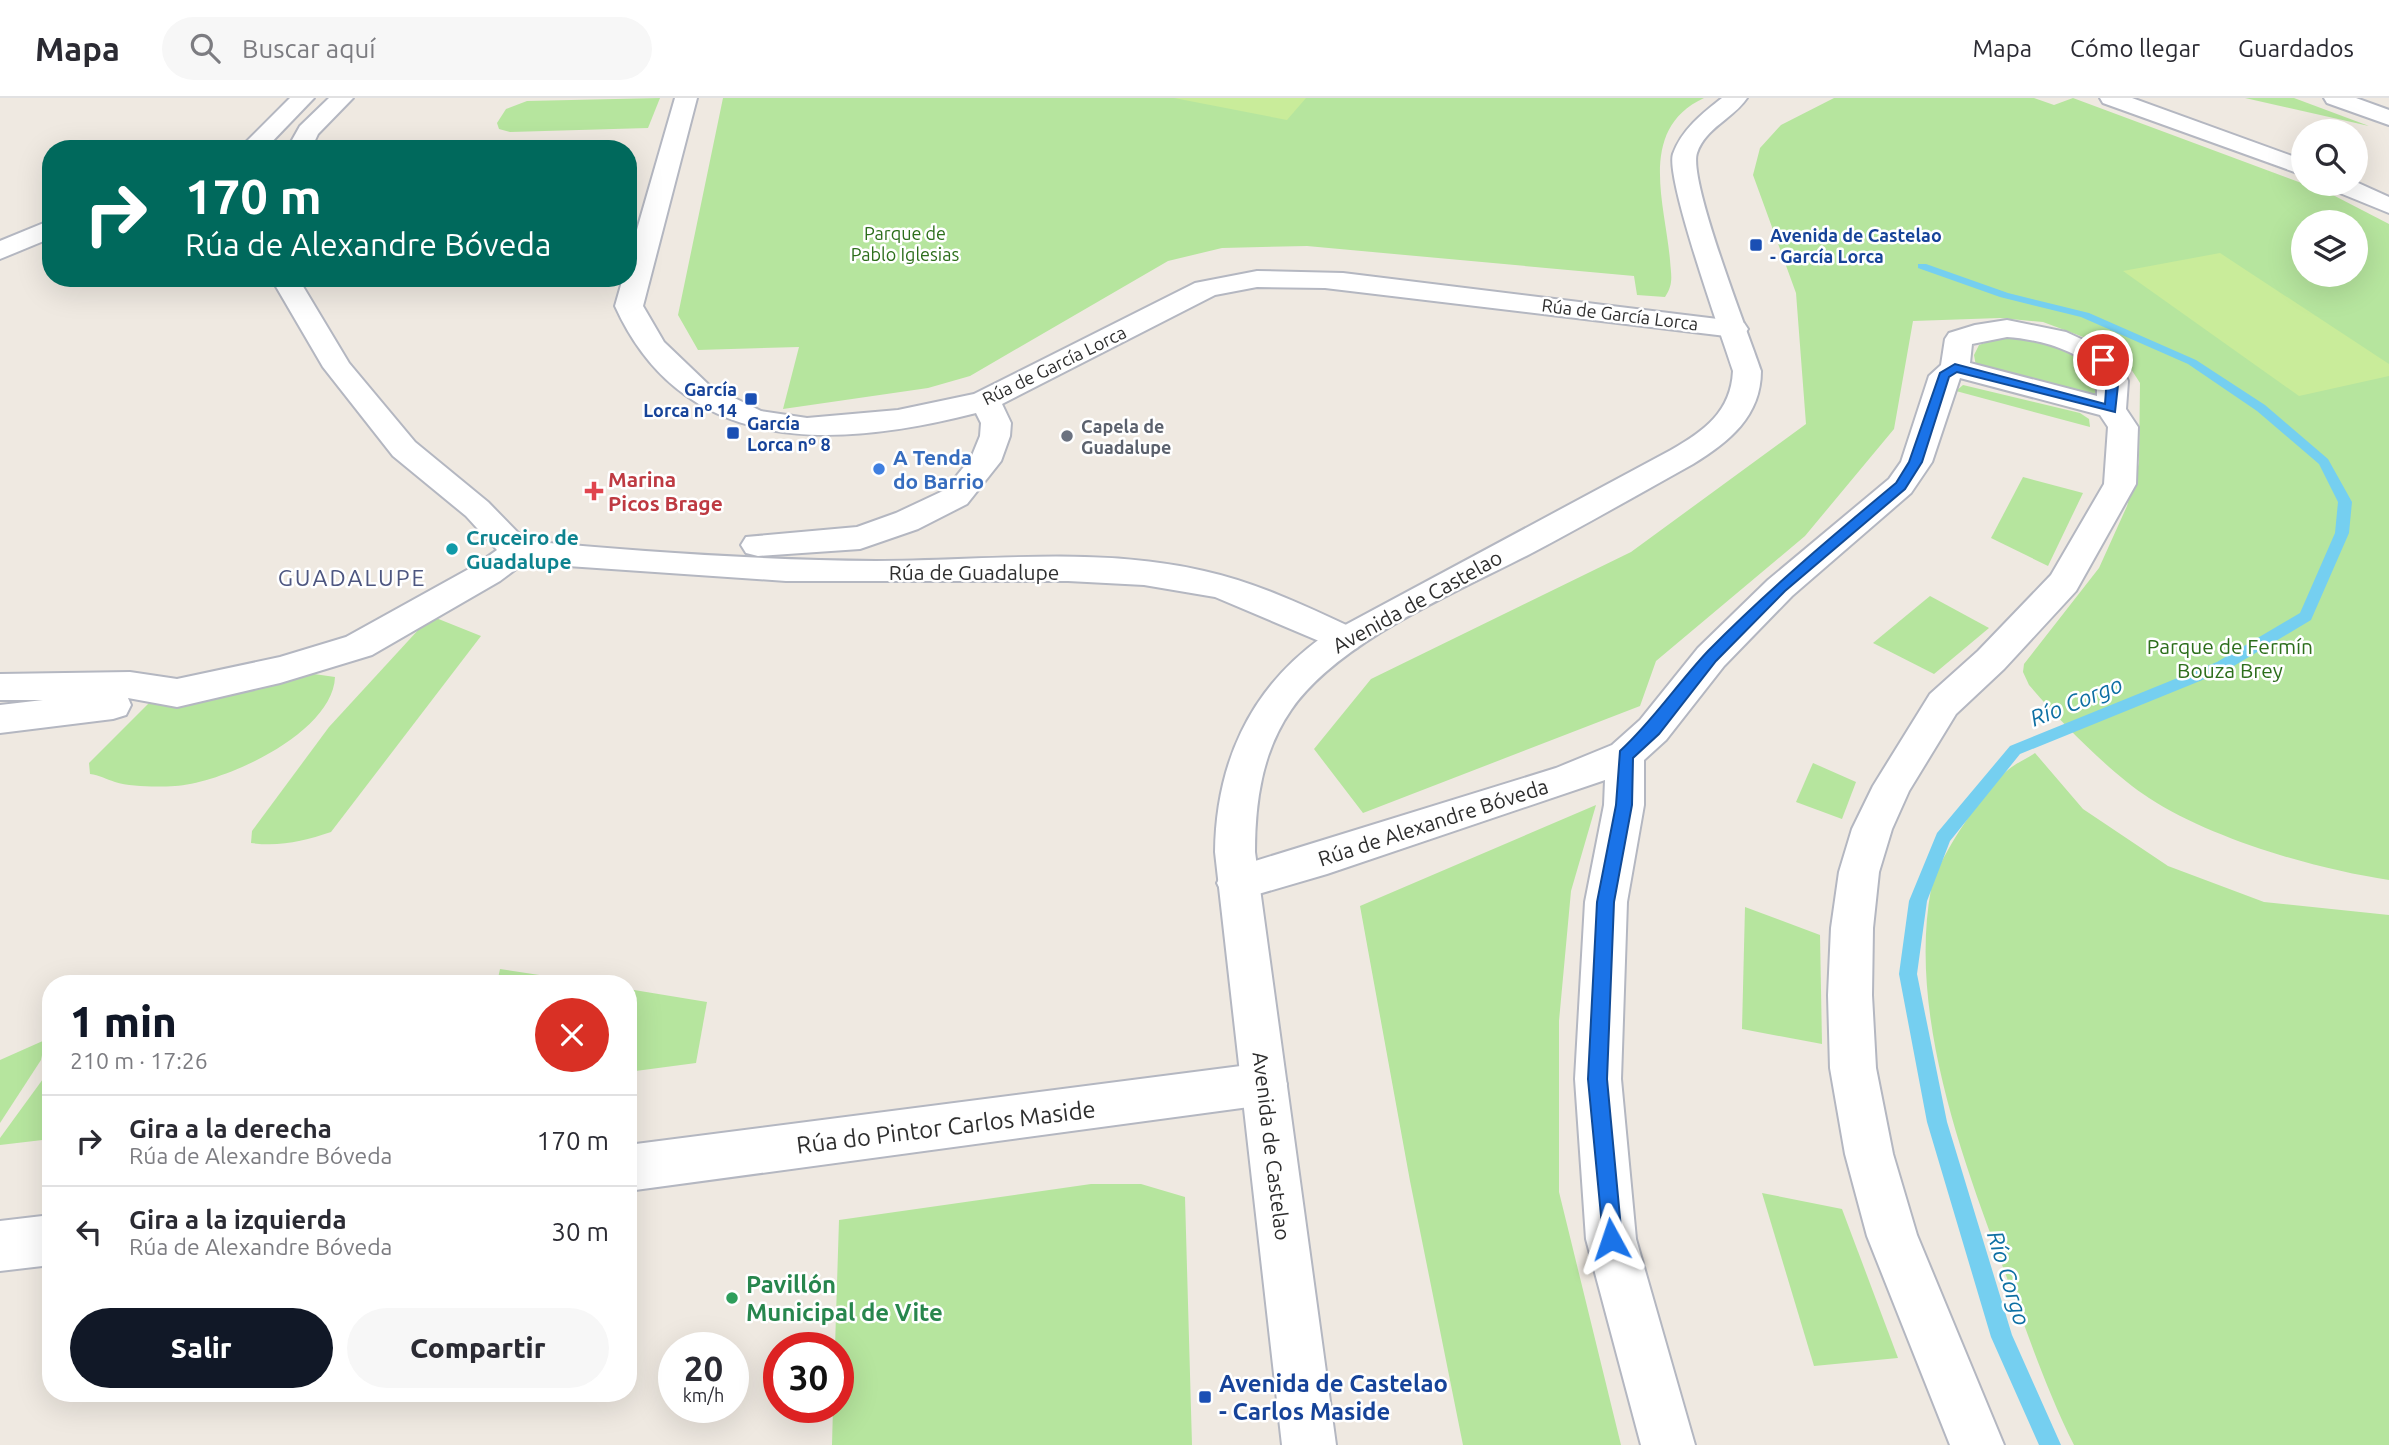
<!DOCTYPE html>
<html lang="es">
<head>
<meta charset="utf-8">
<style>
	body { margin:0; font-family:Ubuntu,sans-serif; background:#f7f7f7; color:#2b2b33; height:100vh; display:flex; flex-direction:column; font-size:26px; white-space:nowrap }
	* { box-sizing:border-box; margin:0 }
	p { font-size:23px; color:#7c7c81 }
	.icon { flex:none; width:38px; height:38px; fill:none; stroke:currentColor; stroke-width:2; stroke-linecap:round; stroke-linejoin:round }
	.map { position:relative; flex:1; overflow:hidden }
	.panel { position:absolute; left:42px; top:877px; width:595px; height:427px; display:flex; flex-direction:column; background:#fff; border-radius:28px; box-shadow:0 7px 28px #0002 }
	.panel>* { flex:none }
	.banner { position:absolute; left:42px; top:42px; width:595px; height:147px; border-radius:28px; box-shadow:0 7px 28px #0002; background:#00695c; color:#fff; overflow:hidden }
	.buttons { position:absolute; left:2291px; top:21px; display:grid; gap:14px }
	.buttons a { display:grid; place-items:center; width:77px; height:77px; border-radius:50%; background:#fff; box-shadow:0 7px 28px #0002; font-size:35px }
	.speed { position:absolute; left:658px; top:1234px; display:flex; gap:14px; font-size:35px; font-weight:700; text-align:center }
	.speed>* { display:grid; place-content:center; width:91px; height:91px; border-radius:50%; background:#fff; box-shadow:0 7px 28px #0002; line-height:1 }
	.speed small { font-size:18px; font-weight:400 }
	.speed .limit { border:10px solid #d22; background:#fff; color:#111 }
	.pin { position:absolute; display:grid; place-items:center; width:60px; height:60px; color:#fff; margin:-30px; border:4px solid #fff; border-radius:50%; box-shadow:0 2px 7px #0007 }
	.me { position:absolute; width:77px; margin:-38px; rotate:355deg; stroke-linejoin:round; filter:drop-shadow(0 0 5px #0008) }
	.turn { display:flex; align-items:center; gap:24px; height:147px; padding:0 28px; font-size:32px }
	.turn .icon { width:91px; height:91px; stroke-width:2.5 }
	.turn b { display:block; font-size:49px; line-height:60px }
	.round { display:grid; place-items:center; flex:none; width:74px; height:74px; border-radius:37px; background:#f7f7f7 }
	.head { display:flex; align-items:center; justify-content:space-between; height:119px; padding:0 28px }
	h1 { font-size:42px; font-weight:800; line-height:52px; color:#111827 }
	.button { display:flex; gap:14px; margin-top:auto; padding:14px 28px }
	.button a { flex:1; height:80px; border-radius:42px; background:#111827; color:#fff; font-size:28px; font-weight:800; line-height:80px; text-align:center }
	.button a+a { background:#f7f7f7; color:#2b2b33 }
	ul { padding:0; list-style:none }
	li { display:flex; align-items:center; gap:21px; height:91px; padding:0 28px; border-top:2px solid #e1e1e2 }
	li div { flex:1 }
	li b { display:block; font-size:26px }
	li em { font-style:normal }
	header { display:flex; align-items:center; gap:42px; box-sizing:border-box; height:98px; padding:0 35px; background:#fff; border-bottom:2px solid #e1e1e2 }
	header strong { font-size:33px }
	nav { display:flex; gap:38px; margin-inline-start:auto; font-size:24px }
	.search { width:490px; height:63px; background:#f7f7f7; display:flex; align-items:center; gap:18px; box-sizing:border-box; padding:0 24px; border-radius:38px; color:#7c7c81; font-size:26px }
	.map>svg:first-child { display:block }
	.green { fill:#b6e59e; fill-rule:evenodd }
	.pitch { fill:#c9ec9a }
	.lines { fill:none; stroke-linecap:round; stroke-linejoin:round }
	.stream { fill:#75cff0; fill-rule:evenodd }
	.minor-casing { stroke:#b4b7c1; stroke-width:4 }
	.tertiary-casing { stroke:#b4b7c1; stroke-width:4 }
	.minor { fill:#fff; fill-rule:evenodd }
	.tertiary { fill:#fff; fill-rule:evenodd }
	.route { fill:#1a73e8; stroke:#114b97; stroke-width:2 }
	.transit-dot { fill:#1a4fb4; stroke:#fff; stroke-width:2.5 }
	.worship-dot { fill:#6b7280; stroke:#fff; stroke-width:2.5 }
	.shop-dot { fill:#3f7fe0; stroke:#fff; stroke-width:2.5 }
	.health-dot { fill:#e0444e; stroke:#fff; stroke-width:2.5 }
	.culture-dot { fill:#0f9aa8; stroke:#fff; stroke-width:2.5 }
	.leisure-dot { fill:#2e9e5b; stroke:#fff; stroke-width:2.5 }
	.labels { text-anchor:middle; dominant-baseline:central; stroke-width:5; stroke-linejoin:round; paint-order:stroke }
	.far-park-label { font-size:18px; fill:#2c6e1b; stroke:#fff }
	.far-transit-label { font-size:18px; font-weight:bold; fill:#164399; stroke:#fff; text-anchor:start }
	.far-street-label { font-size:18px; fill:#2e2e2e; stroke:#fff }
	.far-worship-label { font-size:18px; font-weight:bold; fill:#5b616d; stroke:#fff; text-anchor:start }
	.shop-label { font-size:21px; font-weight:bold; fill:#366cbe; stroke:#fff; text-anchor:start }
	.health-label { font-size:21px; font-weight:bold; fill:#be3a42; stroke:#fff; text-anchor:start }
	.culture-label { font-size:21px; font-weight:bold; fill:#0d838f; stroke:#fff; text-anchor:start }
	.street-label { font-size:21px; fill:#2e2e2e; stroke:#fff }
	.park-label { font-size:21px; fill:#2c6e1b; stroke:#fff }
	.neighbourhood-label { font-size:23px; letter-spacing:2px; fill:#4d5680; stroke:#fff }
	.water-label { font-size:23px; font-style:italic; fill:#0d6fa3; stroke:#fff }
	.near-street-label { font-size:24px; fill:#2e2e2e; stroke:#fff }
	.near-leisure-label { font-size:24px; font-weight:bold; fill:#27864d; stroke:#fff; text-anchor:start }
	.near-transit-label { font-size:24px; font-weight:bold; fill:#164399; stroke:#fff; text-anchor:start }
</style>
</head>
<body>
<header>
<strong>Mapa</strong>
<div class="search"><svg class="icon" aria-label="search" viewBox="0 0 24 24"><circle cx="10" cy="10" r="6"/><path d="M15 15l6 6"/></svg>Buscar aquí</div>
<nav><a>Mapa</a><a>Cómo llegar</a><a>Guardados</a></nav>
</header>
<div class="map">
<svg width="2389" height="1347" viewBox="0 0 2389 1347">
	<rect width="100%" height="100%" fill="#efe9e1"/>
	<g class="green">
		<path d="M660,0l-12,30 -138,4 -11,-3 -2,-6 9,-14 21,-8z"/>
		<path d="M723,0h981c-67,31 -39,105 -34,162 1,15 4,24 -5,37l-28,-2 -3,-19 -327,-30 -85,2 -54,13 -198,115 -42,12 -145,21 16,-62 -101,3 -20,-35z"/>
		<path d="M1834,0h200l20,7 19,-7 258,96 58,30v656c-74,-11 -177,-41 -240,-82 -40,-26 -89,-77 -120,-113l-6,-13 1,-8 75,-96 28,-62 12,-43 1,-80 -9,-14 -37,-28 -51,-19 -43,-4 -87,3 -19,108 -89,107 -149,125 -16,45 -277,107 -49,-64 57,-70 260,-127 175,-128 -10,-131 -43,-118 7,-27 21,-23zM2303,124h53v53h-53z"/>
		<path d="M2245,0h49l75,28z"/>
		<path d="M2007,237c25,5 115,17 88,60l-119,-29 -2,-11 5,-10z"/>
		<path d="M1963,287l117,28 9,6 1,8 -134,-36z"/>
		<path d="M2023,379l60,16 -35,73 -57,-28z"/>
		<path d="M1930,498l59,32 -55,46 -61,-31z"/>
		<path d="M431,518l50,20 -150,196c-27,9 -51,15 -80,11l1,-12 77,-104z"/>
		<path d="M307,575l28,4c-2,56 -111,106 -160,109 -17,1 -44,1 -60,-4 -9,-3 -16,-7 -25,-8l-1,-11 62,-62z"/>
		<path d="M2035,655l48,56 85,57 96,36 125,13v530h-315c-27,-54 -46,-110 -67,-167 -44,-117 -99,-263 -76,-389 6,-29 54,-101 77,-119 8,-7 18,-11 27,-17z"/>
		<path d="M1813,665l43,19 -14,37 -46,-17z"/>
		<path d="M1596,707l-25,86 -12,130v171l62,253h-158l-53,-264 -50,-275z"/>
		<path d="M1745,809l75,28 2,109 -80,-15z"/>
		<path d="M500,871l92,14h-95z"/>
		<path d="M628,891l79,13 -11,61 -68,9z"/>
		<path d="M45,942l-4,20 -41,63v-63z"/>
		<path d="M51,970v71l-51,6v-7z"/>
		<path d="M1091,1086h50l44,13 7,248h-360l1,-38h5v-59l-3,-1 4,-127z"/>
		<path d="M1762,1095l80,16 56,149 -84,8z"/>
	</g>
	<g class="pitch">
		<path d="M1174,0h132l-19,22z"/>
		<path d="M2220,155l169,111v12l-90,20 -176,-125z"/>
	</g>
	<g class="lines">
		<path class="stream" d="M1918,166h8l82,29 81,20 107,47 69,45 63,54 24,43 -3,31 -38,87 -84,50 -207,84 -70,87 -23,60 -10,73 30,148 65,213 49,110h-22l-48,-108 -64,-215 -28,-148 10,-73 28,-68 73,-87 207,-84 83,-49 35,-80 3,-31 -19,-38 -62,-53 -69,-47 -107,-47 -81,-20 -82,-29z"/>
		<g class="minor-casing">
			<g id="minor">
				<path d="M290,0h24l-49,51h-26z"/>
				<path d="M329,0h24l-35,36 -7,15h-24l13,-23z"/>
				<path d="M675,0h22l-54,208 21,36 46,44 51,25 46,7 91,-8 76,-16 221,-111 62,-12 86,2 391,48 10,2 4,6 -4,6 -10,2 -409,-49 -68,-1 -42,8 -213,109 9,19 -1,13 -9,25 -34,43 -49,25 -58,20 -102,7 -12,-3 -5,-8 5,-8 111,-10 39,-14 49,-23 26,-32 9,-22 1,-13 -5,-10c-137,35 -292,46 -361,-107l8,-28h5v-17z"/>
				<path d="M51,122v18l-51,21v-18z"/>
				<path d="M271,180h27l51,85 66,79 73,60 38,39c117,11 233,19 350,20 108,0 222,-15 328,10 54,12 104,36 153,59l6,9 -6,9 -12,4 -130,-55 -71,-12 -76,-4h-282l-262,-18 -24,18 -128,74 -92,28 -103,24 -49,-9 3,7 -5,10 -13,4 -113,14v-28l43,-5h-43v-26l130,-2 47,7 103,-22 66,-20 130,-72 21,-15 -31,-34 -73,-60 -70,-89z"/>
				<path d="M2007,222l59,12 39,18 15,12 8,19 -2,28 12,18 -2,57 -60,107 -72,78 -48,45 -47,77 -17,38 -13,43 -6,56 -1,67 4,73 17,86 24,81 87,210h-54l-83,-209 -22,-82 -15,-86 -2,-73 3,-67 8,-56 13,-43 21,-43 57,-92 48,-43 73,-76 53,-91 4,-57 -8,-12 -140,-37 -28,84 -21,31 -119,103 -68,70 -58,74 -22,20v45l-17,97 -6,177 15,160 59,206h-54l-55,-206 -11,-160 10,-177 19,-97 1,-25 -278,94 -89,26 -15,-5 -6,-12 6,-12 333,-103 56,-23 28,-25 58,-72 70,-68 121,-101 12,-17 28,-86 12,-11 4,-26 4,-6 26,-8zM2007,239c30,2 70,12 90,35v24l-127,-33 2,-19z"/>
				<path d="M1264,965l16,6 7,15 -7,15 -16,6 -636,86v-46z"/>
				<path d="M51,1117v50l-51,6v-50z"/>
			</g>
		</g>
		<g class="tertiary-casing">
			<g id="tertiary">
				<path d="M1722,0h25c-14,21 -41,29 -50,55 -9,28 52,182 64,218 0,45 -32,71 -68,93 -54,30 -108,61 -163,90 -74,38 -191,87 -239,156 -29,42 -36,92 -36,142l81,593h-54l-67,-593c1,-87 34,-162 106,-214l350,-188c33,-19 60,-38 62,-79 -11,-34 -68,-193 -60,-217 9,-25 30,-41 49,-56z"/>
				<path d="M2100,0h32l171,62v15l-200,-72z"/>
				<path d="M2324,0h32l33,12v15l-62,-22z"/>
				<path d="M2356,84l33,15v16l-59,-24 -3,-5z"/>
			</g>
		</g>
		<use href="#minor" class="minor"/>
		<use href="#tertiary" class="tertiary"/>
	</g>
	<path class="route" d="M2099,260h8l12,18 -4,36 -158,-40 -8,5 -27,85 -17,27 -120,102 -69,70 -57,73 -26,24 -1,47 -18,97 -7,177 15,160 -4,8 -7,3 -7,-3 -16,-168 9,-177 19,-97 4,-54c33,-30 57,-67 88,-100 59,-60 123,-114 188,-168l13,-21 31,-89 15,-9 150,40 2,-28 -10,-16z"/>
	<g class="transit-dot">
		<rect x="1749" y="140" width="14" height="14" rx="3.5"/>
		<rect x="744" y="294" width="14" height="14" rx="3.5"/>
		<rect x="726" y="328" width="14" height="14" rx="3.5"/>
		<rect x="1198" y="1292" width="14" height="14" rx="3.5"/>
	</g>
	<circle class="worship-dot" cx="1067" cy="338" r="7"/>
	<circle class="shop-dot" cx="879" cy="371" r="7"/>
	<path class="health-dot" d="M590.5 382.5h7v7h7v7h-7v7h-7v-7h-7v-7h7z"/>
	<circle class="culture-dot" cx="452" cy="451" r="7"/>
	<circle class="leisure-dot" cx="732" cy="1200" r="7"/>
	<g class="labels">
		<g class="far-park-label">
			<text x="905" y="135">Parque de<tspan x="905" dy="21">Pablo Iglesias</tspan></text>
		</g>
		<g class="far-transit-label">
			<text x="1770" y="137">Avenida de Castelao<tspan x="1770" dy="21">- García Lorca</tspan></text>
			<text x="737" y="291" text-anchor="end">García<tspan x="737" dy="21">Lorca nº 14</tspan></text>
			<text x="747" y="325">García<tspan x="747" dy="21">Lorca nº 8</tspan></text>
		</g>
		<g class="far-street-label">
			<text transform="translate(1620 216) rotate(7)">Rúa de García Lorca</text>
			<text transform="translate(1054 267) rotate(-26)">Rúa de García Lorca</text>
		</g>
		<g class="far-worship-label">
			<text x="1081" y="328">Capela de<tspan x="1081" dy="21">Guadalupe</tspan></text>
		</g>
		<g class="shop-label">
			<text x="893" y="359">A Tenda<tspan x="893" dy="24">do Barrio</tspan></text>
		</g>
		<g class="health-label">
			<text x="608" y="381">Marina<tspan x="608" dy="24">Picos Brage</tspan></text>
		</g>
		<g class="culture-label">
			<text x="466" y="439">Cruceiro de<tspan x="466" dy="24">Guadalupe</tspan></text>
		</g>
		<g class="street-label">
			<text x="974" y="474">Rúa de Guadalupe</text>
			<text transform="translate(1417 503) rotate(-29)">Avenida de Castelao</text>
			<text transform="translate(1433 724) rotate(-18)">Rúa de Alexandre Bóveda</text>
			<text transform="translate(1272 1048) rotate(83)">Avenida de Castelao</text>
		</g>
		<g class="park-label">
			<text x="2230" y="548">Parque de Fermín<tspan x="2230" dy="24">Bouza Brey</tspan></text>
		</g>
		<g class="neighbourhood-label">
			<text x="352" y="479">GUADALUPE</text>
		</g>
		<g class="water-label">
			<text transform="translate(2076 603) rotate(-22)">Río Corgo</text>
			<text transform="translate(2009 1180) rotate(73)">Río Corgo</text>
		</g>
		<g class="near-street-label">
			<text transform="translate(946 1029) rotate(-7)">Rúa do Pintor Carlos Maside</text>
		</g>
		<g class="near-leisure-label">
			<text x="746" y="1186">Pavillón<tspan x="746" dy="28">Municipal de Vite</tspan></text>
		</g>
		<g class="near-transit-label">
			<text x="1219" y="1285">Avenida de Castelao<tspan x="1219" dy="28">- Carlos Maside</tspan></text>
		</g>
	</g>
</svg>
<div class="buttons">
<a><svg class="icon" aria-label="search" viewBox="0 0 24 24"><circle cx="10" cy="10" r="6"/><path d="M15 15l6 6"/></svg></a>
<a><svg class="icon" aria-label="layers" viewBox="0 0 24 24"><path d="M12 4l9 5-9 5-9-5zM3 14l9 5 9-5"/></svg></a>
</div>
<div class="speed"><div>20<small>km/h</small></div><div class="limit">30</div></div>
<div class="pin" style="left:2103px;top:262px;background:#d93025"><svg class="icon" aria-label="arrive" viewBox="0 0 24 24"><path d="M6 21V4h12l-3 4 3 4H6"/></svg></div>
<svg class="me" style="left:1611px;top:1141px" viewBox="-20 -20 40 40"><path d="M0-17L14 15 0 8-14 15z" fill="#1a73e8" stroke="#fff" stroke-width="4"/></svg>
<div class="banner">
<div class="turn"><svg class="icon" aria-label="right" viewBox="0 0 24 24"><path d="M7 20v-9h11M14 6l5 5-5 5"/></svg><div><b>170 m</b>Rúa de Alexandre Bóveda</div></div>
</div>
<section class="panel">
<div class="head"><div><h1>1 min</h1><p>210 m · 17:26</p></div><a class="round" style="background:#d93025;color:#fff"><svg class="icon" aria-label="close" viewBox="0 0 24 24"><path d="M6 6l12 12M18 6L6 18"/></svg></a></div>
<ul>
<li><svg class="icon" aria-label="right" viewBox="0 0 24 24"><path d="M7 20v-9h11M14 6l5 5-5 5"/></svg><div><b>Gira a la derecha</b><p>Rúa de Alexandre Bóveda</p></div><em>170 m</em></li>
<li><svg class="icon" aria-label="left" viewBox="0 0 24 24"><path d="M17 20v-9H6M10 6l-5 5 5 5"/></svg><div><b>Gira a la izquierda</b><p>Rúa de Alexandre Bóveda</p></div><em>30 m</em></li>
</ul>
<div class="button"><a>Salir</a><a>Compartir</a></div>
</section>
</div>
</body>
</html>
